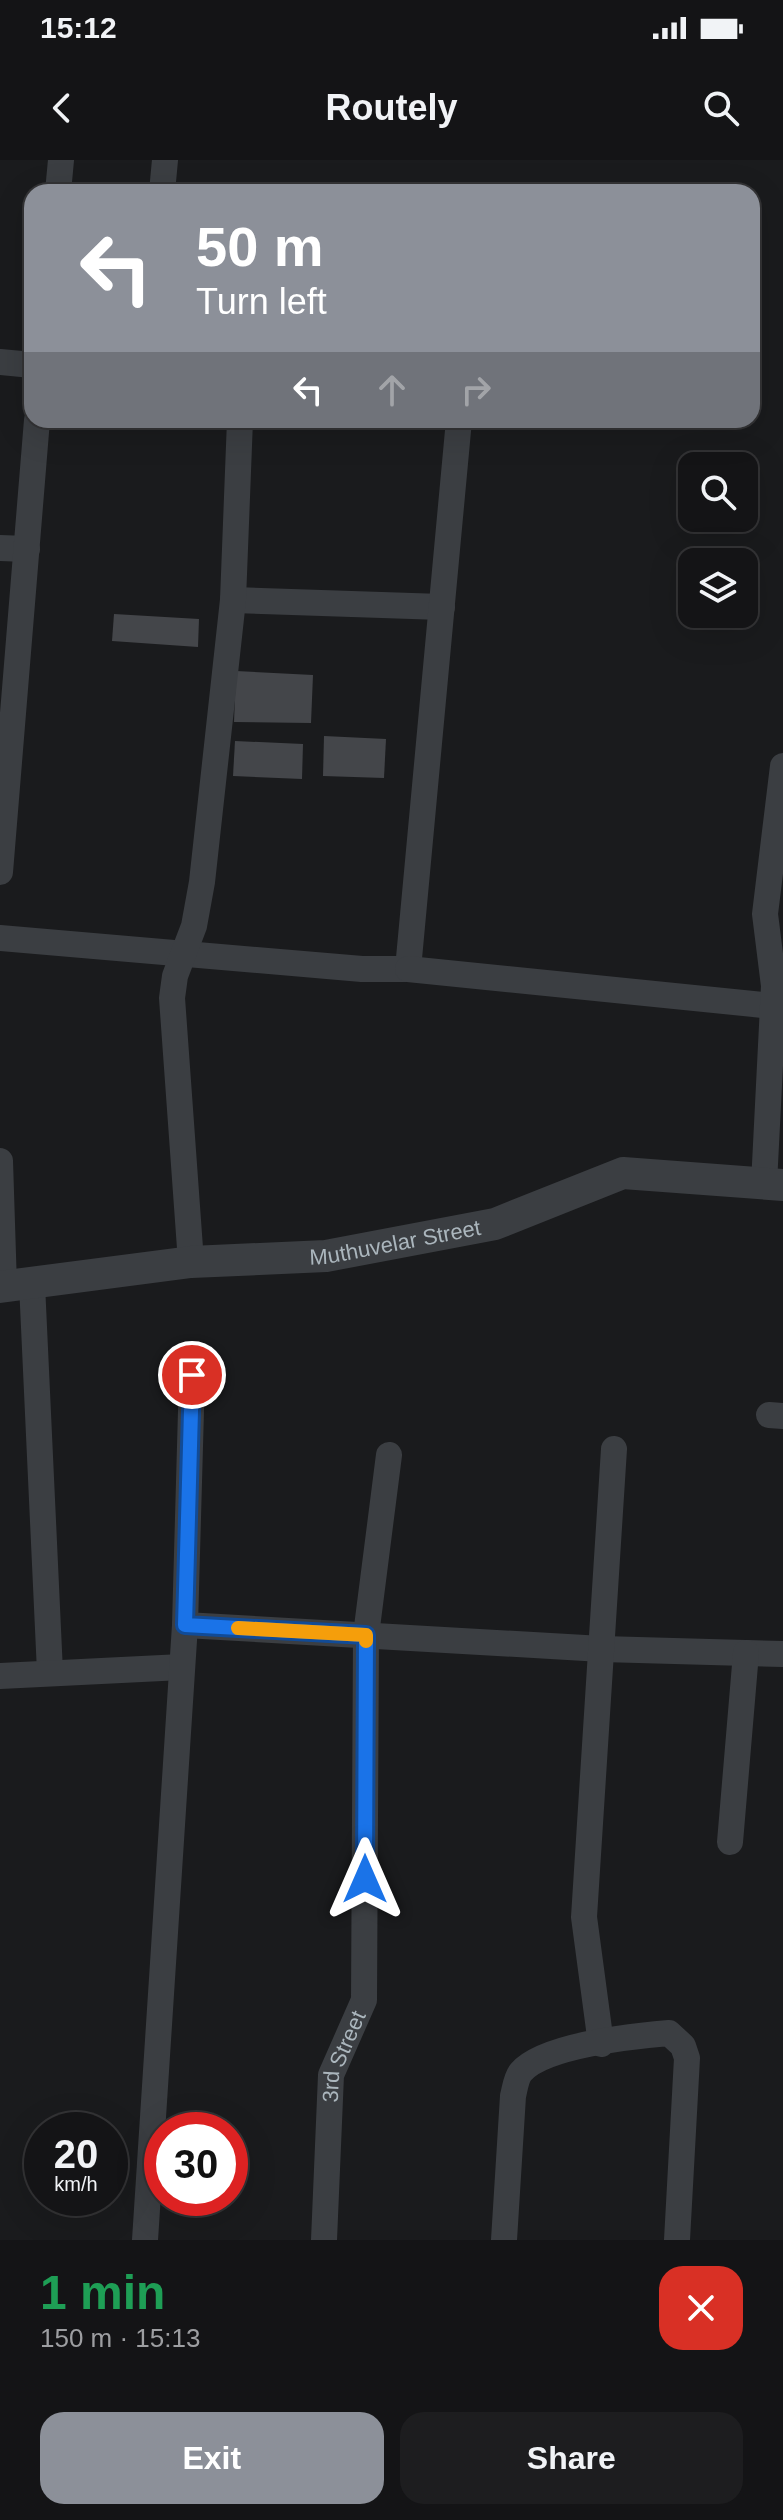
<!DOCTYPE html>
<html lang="en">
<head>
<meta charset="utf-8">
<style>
	body { margin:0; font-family:Arial,sans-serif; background:#1d1d1f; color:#f1f3f6; height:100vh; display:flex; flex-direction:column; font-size:30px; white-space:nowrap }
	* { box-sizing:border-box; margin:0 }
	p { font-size:26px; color:#9d9ea1 }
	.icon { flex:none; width:44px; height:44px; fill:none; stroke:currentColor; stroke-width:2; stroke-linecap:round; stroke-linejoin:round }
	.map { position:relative; height:2080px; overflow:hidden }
	.sheet { display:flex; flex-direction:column; background:#141416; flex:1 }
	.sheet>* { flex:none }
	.banner { position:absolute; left:24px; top:24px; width:736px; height:244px; border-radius:24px; box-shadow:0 8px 32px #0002,0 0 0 2px #333335; background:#8c9099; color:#fff; overflow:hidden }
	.buttons { position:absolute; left:678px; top:292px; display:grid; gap:16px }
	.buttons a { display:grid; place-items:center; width:80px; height:80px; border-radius:16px; background:#141416; box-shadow:0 8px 32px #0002,0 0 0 2px #333335; font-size:40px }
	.speed { position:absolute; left:24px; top:1952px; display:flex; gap:16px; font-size:40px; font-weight:700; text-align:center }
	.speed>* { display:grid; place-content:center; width:104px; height:104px; border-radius:50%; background:#141416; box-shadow:0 8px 32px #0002,0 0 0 2px #333335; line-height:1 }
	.speed small { font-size:20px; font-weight:400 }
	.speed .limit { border:12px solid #d22; background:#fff; color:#111 }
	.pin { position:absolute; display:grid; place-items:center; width:68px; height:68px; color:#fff; margin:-34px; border:4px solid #fff; border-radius:50%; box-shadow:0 2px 8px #0007 }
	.me { position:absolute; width:88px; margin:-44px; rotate:0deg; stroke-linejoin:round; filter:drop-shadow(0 0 6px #0008) }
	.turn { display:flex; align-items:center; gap:28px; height:168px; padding:0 40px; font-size:36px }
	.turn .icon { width:104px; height:104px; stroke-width:2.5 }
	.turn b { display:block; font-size:56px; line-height:68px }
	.lanes { display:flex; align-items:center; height:76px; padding:0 40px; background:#0003; justify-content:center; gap:40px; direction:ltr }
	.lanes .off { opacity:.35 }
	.round { display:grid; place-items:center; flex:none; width:84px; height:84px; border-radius:24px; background:#1d1d1f }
	.summary { display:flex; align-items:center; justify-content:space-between; height:136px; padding:0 40px }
	h1 { font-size:48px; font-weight:600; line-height:60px; color:#1e9e55 }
	.primary-button { display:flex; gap:16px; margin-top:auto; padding:16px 40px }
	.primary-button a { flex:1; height:92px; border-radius:24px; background:#8c9099; color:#fff; font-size:32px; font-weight:600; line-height:92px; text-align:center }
	.primary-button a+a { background:#1d1d1f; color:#f1f3f6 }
	.status { display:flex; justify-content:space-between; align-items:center; height:56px; padding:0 40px; background:#141416; direction:ltr }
	.status svg { height:22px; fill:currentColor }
	header { display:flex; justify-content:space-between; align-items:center; height:104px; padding:0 40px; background:#141416; font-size:36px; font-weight:600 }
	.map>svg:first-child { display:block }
	.building { fill:#44464a }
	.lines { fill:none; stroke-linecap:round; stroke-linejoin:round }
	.minor { stroke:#3b3e42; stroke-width:26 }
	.tertiary { stroke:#3b3e42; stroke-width:32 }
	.route-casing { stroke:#114b97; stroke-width:20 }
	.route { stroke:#1a73e8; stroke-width:14 }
	.slow { stroke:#f59e0b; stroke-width:14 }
	.labels { text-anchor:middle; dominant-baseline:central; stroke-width:6; stroke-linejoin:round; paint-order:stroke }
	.street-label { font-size:22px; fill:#abb6bd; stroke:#151618 }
</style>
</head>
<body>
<div class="status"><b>15:12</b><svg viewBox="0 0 49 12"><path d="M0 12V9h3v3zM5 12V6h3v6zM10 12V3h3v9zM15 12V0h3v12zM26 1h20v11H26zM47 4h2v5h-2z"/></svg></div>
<header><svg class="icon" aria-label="back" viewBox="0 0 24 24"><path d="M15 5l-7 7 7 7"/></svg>Routely<svg class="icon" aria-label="search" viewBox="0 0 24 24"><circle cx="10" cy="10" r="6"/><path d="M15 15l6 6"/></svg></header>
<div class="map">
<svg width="783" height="2080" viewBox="0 0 783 2080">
	<rect width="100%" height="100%" fill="#1a1b1d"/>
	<g class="building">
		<path d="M114,454l85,5 -1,28 -86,-6z"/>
		<path d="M236,511l77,4 -2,48 -77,-1z"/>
		<path d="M324,576l62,3 -2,39 -61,-2z"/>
		<path d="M235,581l68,3 -1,35 -69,-3z"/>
	</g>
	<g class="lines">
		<g class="minor">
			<path d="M58,32l3,-32"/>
			<path d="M162,32l3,-32"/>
			<path d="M0,202l32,3"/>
			<path d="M0,388l27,1"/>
			<path d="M233,440l209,7"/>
			<path d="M0,712l37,-452"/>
			<path d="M0,778l362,31h46l51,-549"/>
			<path d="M408,809l365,37"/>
			<path d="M0,1001l4,125"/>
			<path d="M764,1024l10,-198 -9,-72 18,-148"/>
			<path d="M191,1102l-19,-264 3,-22 19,-50 8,-44 31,-282 7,-180"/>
			<path d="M32,1124l18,388"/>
			<path d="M769,1255l14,1"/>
			<path d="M185,1465l417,24 181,5"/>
			<path d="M0,1516l182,-9"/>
			<path d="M730,1682l16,-189"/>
			<path d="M601,1884l-17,-127 30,-468"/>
			<path d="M145,2080l40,-615 7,-250"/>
			<path id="s1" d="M324,2080l7,-165 33,-75 2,-365 23,-180"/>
			<path d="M504,2080l9,-144c2,-8 3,-18 8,-24 23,-27 113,-36 148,-39l14,13 4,12 -10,182"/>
		</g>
		<path class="tertiary" id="s2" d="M0,1127l191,-25 135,-6 169,-32 128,-51 160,12"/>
	</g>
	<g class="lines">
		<g class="route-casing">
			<path id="route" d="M192,1215l-7,250 181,10 -1,244"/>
		</g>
		<use href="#route" class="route"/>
		<path class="slow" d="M238,1468l128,7v6"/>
	</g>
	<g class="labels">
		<g class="street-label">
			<text stroke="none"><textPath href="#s2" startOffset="398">Muthuvelar Street</textPath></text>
			<text stroke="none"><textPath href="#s1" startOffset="186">3rd Street</textPath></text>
		</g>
	</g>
</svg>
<div class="buttons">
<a><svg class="icon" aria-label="search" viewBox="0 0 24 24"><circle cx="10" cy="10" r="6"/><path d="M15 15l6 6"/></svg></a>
<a><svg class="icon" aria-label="layers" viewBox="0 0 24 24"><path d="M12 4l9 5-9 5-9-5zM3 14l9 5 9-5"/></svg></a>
</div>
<div class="speed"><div>20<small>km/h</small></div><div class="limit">30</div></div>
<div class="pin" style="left:192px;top:1215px;background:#d93025"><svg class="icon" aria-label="arrive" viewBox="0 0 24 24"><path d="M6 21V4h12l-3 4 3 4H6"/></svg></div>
<svg class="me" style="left:365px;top:1719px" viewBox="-20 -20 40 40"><path d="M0-17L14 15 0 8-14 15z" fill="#1a73e8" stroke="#fff" stroke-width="4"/></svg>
<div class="banner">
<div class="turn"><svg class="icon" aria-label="left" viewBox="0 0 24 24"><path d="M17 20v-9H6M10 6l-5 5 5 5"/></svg><div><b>50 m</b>Turn left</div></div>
<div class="lanes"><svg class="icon" aria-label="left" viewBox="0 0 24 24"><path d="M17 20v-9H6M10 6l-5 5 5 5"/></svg><svg class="icon off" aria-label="ahead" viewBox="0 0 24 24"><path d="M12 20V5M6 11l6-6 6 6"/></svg><svg class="icon off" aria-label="right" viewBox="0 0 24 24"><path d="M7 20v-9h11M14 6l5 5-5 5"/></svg></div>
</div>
</div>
<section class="sheet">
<div class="summary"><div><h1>1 min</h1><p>150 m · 15:13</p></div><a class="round" style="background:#d93025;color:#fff"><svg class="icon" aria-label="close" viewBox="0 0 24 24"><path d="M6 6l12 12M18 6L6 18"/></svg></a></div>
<div class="primary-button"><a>Exit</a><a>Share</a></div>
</section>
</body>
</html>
